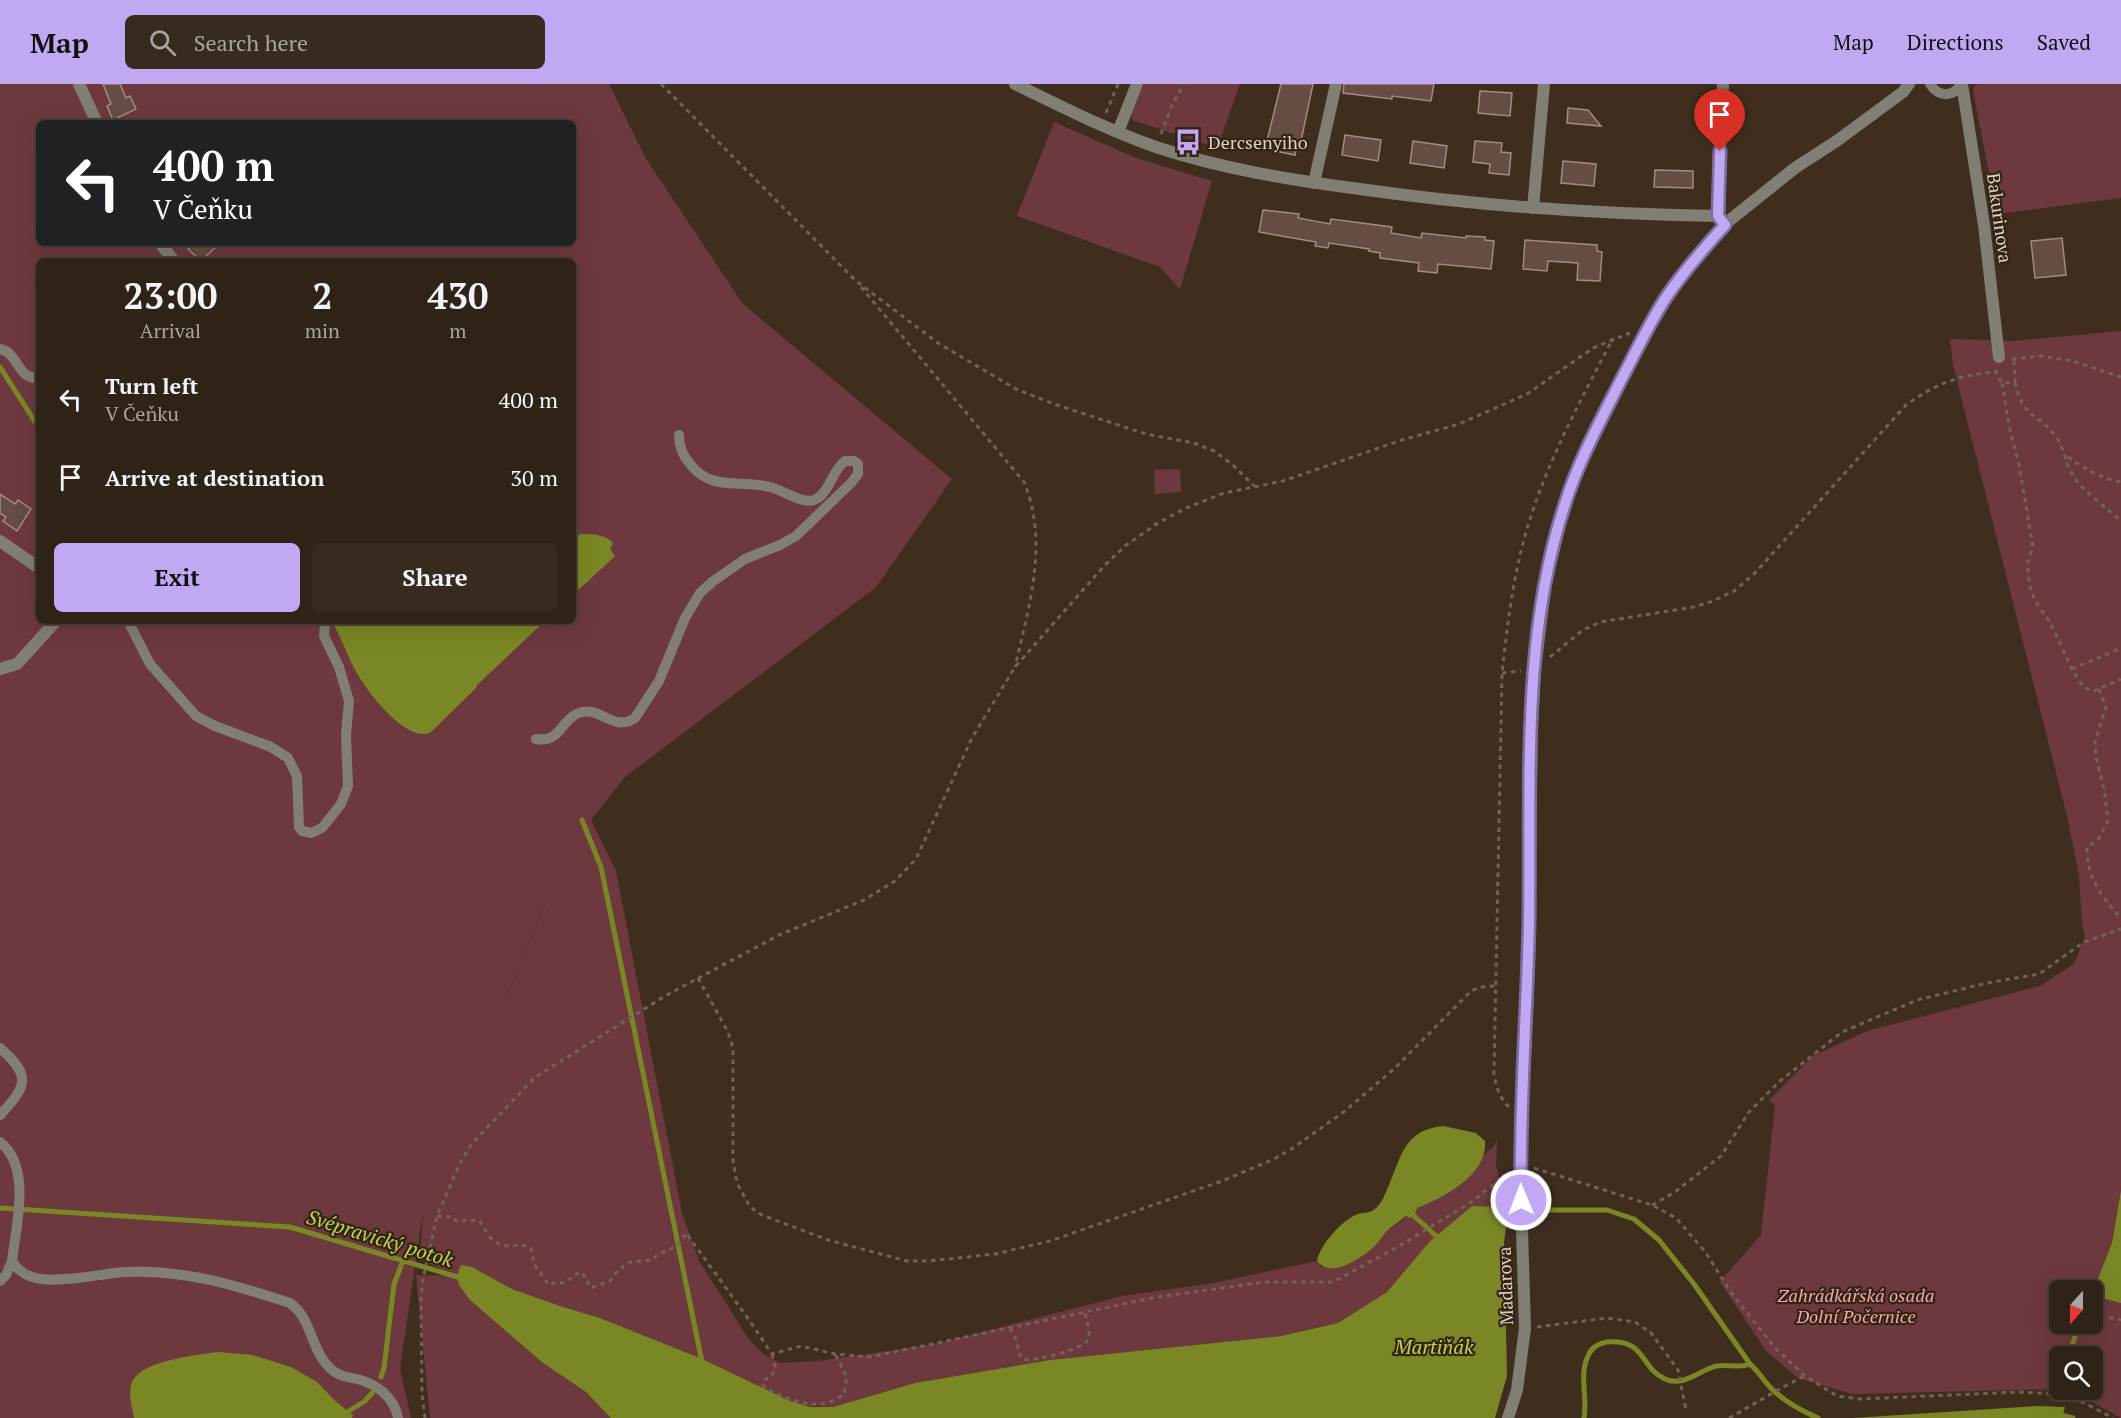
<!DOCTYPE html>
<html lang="en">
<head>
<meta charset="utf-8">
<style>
	body { margin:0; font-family:"PT Serif",serif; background:#372a1f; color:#f1f3f6; height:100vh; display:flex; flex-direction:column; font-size:22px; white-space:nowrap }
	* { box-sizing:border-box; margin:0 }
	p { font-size:20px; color:#a7a4a1 }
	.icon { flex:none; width:33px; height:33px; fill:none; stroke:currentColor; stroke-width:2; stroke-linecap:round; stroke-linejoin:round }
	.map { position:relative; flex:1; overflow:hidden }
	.details { position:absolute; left:36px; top:174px; width:540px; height:366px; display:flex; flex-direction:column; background:#2f2216; border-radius:9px; box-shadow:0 6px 24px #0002,0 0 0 2px #4a3f35 }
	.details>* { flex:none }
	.banner { position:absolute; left:36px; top:36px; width:540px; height:126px; border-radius:9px; box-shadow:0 6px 24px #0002,0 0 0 2px #4a3f35; background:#202124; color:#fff; overflow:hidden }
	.needle { width:39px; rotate:201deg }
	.tools { position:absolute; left:2049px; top:1196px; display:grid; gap:12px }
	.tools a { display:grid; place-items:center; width:54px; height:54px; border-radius:9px; background:#2f2216; box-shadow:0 6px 24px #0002,0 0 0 2px #4a3f35; font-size:30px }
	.pin { position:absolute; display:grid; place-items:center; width:51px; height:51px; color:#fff; margin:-62px -26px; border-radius:50% 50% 50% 0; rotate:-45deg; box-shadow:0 0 6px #0007 }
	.pin .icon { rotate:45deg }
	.me { position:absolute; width:66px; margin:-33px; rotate:359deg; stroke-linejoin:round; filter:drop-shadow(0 0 4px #0008) }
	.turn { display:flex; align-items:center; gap:21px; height:126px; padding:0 18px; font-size:27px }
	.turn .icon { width:78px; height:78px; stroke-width:2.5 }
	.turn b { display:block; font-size:42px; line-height:51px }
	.eta { display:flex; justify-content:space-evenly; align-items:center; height:102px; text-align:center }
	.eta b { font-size:36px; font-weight:700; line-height:42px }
	.primary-button { display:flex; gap:12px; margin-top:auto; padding:12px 18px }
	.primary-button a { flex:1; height:69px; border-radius:9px; background:#c1a8f3; color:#111; font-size:24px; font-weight:700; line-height:69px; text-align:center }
	.primary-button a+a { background:#372a1f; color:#f1f3f6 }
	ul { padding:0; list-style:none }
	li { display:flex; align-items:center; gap:18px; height:78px; padding:0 18px }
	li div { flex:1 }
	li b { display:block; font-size:22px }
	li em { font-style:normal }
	header { display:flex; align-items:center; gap:36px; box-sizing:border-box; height:84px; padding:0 30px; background:#c1a8f3; color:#111 }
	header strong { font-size:28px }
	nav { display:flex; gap:33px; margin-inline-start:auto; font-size:21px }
	.search { width:420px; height:54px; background:#372a1f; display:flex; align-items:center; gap:15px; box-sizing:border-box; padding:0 21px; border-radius:9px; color:#a7a4a1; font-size:22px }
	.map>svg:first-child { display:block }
	.green { fill:#6e393e; fill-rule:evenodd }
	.water { fill:#7b8724 }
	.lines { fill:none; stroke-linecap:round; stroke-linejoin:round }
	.stream { stroke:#7b8724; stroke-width:5 }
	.building { fill:#654d44; stroke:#a58a80; stroke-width:1.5 }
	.path { stroke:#726355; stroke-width:3; stroke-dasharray:4.5 4.5; stroke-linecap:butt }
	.service { stroke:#817e73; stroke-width:10 }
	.minor { stroke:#817e73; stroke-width:12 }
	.route-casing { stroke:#7d6d9e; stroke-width:15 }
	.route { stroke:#c1a8f3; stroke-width:10 }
	.labels { text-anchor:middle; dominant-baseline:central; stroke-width:4.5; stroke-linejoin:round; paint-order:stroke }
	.poi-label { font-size:18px; fill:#ded3c9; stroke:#342414; text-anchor:start }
	.street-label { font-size:18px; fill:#ded3c9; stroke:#342414 }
	.park-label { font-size:18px; font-style:italic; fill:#f4a7ac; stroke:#342414 }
	.water-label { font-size:20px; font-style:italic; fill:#c0d253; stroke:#342414 }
</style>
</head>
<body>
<header>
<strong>Map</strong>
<div class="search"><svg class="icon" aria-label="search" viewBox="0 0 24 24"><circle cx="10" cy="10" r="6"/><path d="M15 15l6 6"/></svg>Search here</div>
<nav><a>Map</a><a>Directions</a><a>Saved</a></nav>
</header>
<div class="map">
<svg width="2121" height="1334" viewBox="0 0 2121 1334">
	<rect width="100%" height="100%" fill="#3f2e1e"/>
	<g class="green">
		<path d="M0,0h609l36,73 98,147 209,175 -76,108 -252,191 -33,42 25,51 66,342 17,48 49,77 14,15 18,10 39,-2 116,-17 187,-48 92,-13 103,-22 4,6 23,-1 11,-6 22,-16 9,-12 21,-16 3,2 5,-4 1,-6c18,-7 40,-18 54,-32 8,-9 11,-23 23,-28l4,-9 -1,27 13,41 -37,-1 -42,35 -43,51 -49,31 -57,13 -231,24 -135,23 -82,24 -24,-1 -19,-5 -90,-43 -100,-40 -40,-12 -48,-17 -40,-22 71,96 43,29 25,26h-181l-14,-143 39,1 -35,-17 3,-48 -23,158 11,49h-411zM39,39h534v120h-534zM39,177h534v360h-534zM546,817v1l-76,183z"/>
		<path d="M1144,0h96l-23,64 -85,-28v-7z"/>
		<path d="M1978,0h143v114l-124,16 -23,-118 -1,-9z"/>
		<path d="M1054,38l82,36 76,23 -32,108 -20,-22 -143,-51z"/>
		<path d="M2121,247v859l-9,53 -19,51 -1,-4h-32v33h32l1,-27 28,7v115l-53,-29h24v-33h-32l-1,33 -207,5 -54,-16 -32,-27 -46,-69 41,-47 14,-130 -6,-5 44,-44 54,-25 173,-45 34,-22 11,-27 -3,-13 -3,-48 -12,-60 -114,-451 -3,-26 62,2z"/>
		<path d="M1180,385l1,23 -26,2 -1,-24z"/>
	</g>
	<g class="water">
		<path d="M582,450c12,0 22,0 31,9l-3,6 5,7 -42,39v-59z"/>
		<path d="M326,537h219l-68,64 -1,3 -46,45c-24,9 -61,-39 -72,-58 -9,-15 -15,-33 -24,-50z"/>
		<path d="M1443,1042l33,7 9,8c3,34 -42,57 -68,67l-2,6 -5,4 -4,-2c-6,5 -13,9 -19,15 -4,4 -7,10 -12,15 -12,11 -44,34 -58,15 2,-15 26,-42 41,-47 6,-2 11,0 17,-5 7,-6 10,-15 14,-24 13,-31 16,-55 54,-59z"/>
		<path d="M2121,1106v113l-28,-7 -1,-2 20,-51z"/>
		<path d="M1472,1122l37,1 -5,35 3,134 -12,42h-884l-25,-26 -43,-29 -73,-63 -11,-15 -2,-9 4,-11 11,2 40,22 48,17 40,12 100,40 90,43 21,6h22l82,-24 135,-23 231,-24 57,-13 49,-31 43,-51z"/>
		<path d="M218,1268l34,3 39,12 26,15 18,19 18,14 -1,3h-218c-2,-12 -7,-26 -1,-38 12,-20 64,-25 85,-28z"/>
		<path d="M2038,1322l27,1 -3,11h-209z"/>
	</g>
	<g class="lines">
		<g class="stream">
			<path d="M0,283l39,61"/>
			<path d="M582,736l19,47 101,495"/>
			<path d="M0,1124l290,19 171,51"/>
			<path d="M1509,1125h3"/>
			<path d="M1527,1126h80l27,9 25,21 35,44 56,80"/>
			<path d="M1413,1131l23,21"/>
			<path d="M2092,1217l12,-8"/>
			<path d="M2069,1272l10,-33"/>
			<path d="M381,1293l3,-9 10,-84 9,-23"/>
			<path d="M349,1327l16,-10 8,-9"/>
			<path d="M2056,1330l17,4"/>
			<path d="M1584,1334c4,-21 -6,-44 5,-64 3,-7 11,-11 18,-12 40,-3 32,25 58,37 17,8 33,-7 48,-12 12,-4 25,2 37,-3 8,7 12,14 19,22 12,13 33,25 49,32"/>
		</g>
	</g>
	<g class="building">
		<path d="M103,0h17l6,14 4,-2 6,13 -23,11 -6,-14 4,-2z"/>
		<path d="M1281,0h32l-13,62 -3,-1 -2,10 -30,-6z"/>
		<path d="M1344,0h90l-3,17 -39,-5v3l-49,-6z"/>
		<path d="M1480,7l32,2 -2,23 -32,-3z"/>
		<path d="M1568,24l20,2 13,16 -34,-3z"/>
		<path d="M1345,51l36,5 -3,21 -36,-6z"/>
		<path d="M1413,57l34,5 -3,22 -34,-5z"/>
		<path d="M1475,57l27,2 -1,9 10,1 -2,22 -20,-2 1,-9 -17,-2z"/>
		<path d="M1563,77l33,3 -2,22 -33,-3z"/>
		<path d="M1655,86l38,1v17l-39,-1z"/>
		<path d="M1263,126l36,4 -1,4 32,6 1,-5 61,8 -1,6 30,5 1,-5 44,5v-2l19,1v3l9,1 -3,28 -53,-5 -1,9 -19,-2 1,-8 -39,-5v-5l-11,-2v-2l-40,-6 -1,5 -13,-2 1,-4 -57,-10z"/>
		<path d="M2062,154l4,37 -31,3 -4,-37z"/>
		<path d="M1525,156l72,5v6l5,1 -2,29 -23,-1 1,-17 -30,-2 -1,10 -24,-2z"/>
		<path d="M195,159h25l-19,18 -13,-12z"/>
		<path d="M0,410l15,10 3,-4 13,9 -14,22 -14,-10 3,-4 -6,-4z"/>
	</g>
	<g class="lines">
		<g class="path">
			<path d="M661,0l195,197 82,62 78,46 38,15 92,30 48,9 20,8 19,14 21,21"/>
			<path d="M1106,29l12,-29"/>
			<path d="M1161,50l11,-29 12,-21"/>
			<path d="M861,203l163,195c25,60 5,125 -9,185"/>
			<path d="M2012,275l28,-3 33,5 48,16"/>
			<path d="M1995,286l7,13 13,-1 -1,-22"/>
			<path d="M2015,298c8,36 19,29 40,53 10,13 10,29 19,42 6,11 36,34 47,44"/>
			<path d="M2002,299l7,43 10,39 14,82 -6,18 4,27 8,15 11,15 22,47 9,15 6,5 7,2 27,-12"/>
			<path d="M2068,373c17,12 32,21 53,25"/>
			<path d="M1550,573l33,-27 17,-8 94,-15 19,-6 21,-10 21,-18 151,-168c29,-21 53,-30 89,-33"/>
			<path d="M2072,585l49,-21"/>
			<path d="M1502,589l19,-2"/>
			<path d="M2099,605l7,18 -11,35 1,15 8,32 4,32 -9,17 -12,10c1,35 14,45 34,71"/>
			<path d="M698,894l30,54 5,16v113l4,22 13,24 12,8 66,25 79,21h22l66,-7 55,-13 172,-60 52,-22 16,-9 55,-39 50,-43 76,-77 9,-4 15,-1"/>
			<path d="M1509,1023c-10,-10 -13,-20 -15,-34l8,-400c6,-53 12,-106 29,-157 20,-62 52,-120 82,-178"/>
			<path d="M1534,1084l118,37 24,13 30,35 24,38 45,57 30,28 32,20 23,3 160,-7 49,3 44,23"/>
			<path d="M1652,1121l23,-13 46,-36 28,-44 31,-31 62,-49 75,-32 70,-17 52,-9 45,-32 37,-13"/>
			<path d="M437,1132l16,1 3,4 23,-1c6,9 12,23 23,25 11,3 19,-3 29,3l3,16 15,21 7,-3 8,1 14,-10 4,-1 9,16 19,-7 8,-11 12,-8 22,-2 6,-6 11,-4 11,-7 6,-10 61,84 25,37 29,-8 34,8 35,3 287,-60 109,-15h67l68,-37 72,-44 32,-26"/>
			<path d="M2092,1229l29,7"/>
			<path d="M1537,1243l70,-9 28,4 16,11 27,37 8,40"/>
			<path d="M1010,1244c9,13 6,19 12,31 11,3 60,-9 66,-19 3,-7 -2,-21 -3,-28"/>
			<path d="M772,1270l3,13 -3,9 -8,4 -1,5 2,3c25,12 54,26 79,6l3,-17 -12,-23"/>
			<path d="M425,1334l-3,-24 -1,-97 2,-18 14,-63 23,-53 11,-18 63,-67 131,-82 114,-61 85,-35 31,-19 21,-22 56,-121 43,-71 90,-102 20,-19 33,-23 26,-14 40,-16 59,-12 119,-41 57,-16 68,-30 66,-46 37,-15"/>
			<path d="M1729,1334c26,-14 50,-30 76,-42"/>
		</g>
		<g class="service">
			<path d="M1930,0c8,13 23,14 31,0"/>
			<path d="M0,265c19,4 17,31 39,29"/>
			<path d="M128,537l22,43 46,52 19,10 56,21 17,11 9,18 2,51 3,4 9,2 11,-5 19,-24 7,-18 -2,-51 3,-34 -10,-34 -15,-31 1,-12"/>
			<path d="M536,655c25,5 25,-22 46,-27 20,-4 33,20 53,6l24,-37 26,-63 15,-25 12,-11 33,-23 35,-14 16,-9 55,-53 7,-9v-10l-4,-3h-9c-13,9 -16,34 -31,39 -13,4 -31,-10 -44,-13 -31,-8 -58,5 -80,-23 -8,-9 -11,-18 -11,-29"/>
			<path d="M0,964c32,28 27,38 0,67"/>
			<path d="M0,1058c32,25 16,84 12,119 6,11 18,17 30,18 23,3 59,-5 82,-7 59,-3 111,13 166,31 22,15 21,49 41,66 7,7 16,8 26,10 20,5 37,18 41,39"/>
			<path d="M0,1197l6,-6 6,-14"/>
		</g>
		<g class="minor">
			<path d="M79,0l18,39"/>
			<path d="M1015,0c46,22 92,46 141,63 66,22 135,33 204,42 118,17 238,25 357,27l8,8"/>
			<path d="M1962,0l22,141 15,132"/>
			<path d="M1118,48l19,-48"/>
			<path d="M1314,99l22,-99"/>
			<path d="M1533,124l11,-124"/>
			<path d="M1717,132l6,-132"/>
			<path d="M160,159l14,18"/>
			<path d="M0,457l39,27"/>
			<path d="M0,585l17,-5 39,-43"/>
			<path d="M1508,1334l9,-28 8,-62 -5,-164 8,-173 4,-264 3,-58 11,-88 19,-77 12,-33 19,-41 49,-96 20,-35 28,-39 32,-36 70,-56 43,-28 65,-48 6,-8"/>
		</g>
	</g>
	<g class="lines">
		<g class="route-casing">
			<path id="route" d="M1521,1116c-2,-92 6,-185 8,-277 2,-139 -8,-286 36,-419 13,-42 35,-82 55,-122 15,-28 29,-59 47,-86 17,-25 37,-48 58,-71l-7,-9 2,-65"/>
		</g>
		<use href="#route" class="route"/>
	</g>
	<defs>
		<g id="bus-bare" transform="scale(2.07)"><path d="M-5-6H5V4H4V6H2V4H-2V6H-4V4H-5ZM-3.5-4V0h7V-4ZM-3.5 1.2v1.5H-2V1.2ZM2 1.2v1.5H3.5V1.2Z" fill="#c1a8f3" stroke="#342414" stroke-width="2.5" paint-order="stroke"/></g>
	</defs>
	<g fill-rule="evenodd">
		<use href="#bus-bare" x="1188" y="58"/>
	</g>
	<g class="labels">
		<g class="poi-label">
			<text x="1208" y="58">Dercsenyiho</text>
		</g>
		<g class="street-label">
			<text transform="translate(2000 134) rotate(82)">Bakurinova</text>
			<text transform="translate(1505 1202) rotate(-92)">Madarova</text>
		</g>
		<g class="park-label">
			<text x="1856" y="1211">Zahrádkářská osada<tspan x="1856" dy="21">Dolní Počernice</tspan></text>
		</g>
		<g class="water-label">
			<text transform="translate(380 1154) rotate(17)">Svépravický potok</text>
			<text x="1434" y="1262">Martiňák</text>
		</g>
	</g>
</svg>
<div class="tools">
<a><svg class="needle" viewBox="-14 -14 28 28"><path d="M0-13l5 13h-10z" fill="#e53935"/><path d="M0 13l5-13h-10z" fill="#a7a4a1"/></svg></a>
<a><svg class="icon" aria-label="search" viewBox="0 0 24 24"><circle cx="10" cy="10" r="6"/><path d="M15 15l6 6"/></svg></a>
</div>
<div class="pin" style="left:1720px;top:67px;background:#d93025"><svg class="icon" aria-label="arrive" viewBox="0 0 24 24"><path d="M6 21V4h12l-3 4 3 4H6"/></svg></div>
<svg class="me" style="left:1521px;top:1116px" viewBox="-20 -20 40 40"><circle r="17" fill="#c1a8f3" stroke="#fff" stroke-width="3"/><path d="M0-11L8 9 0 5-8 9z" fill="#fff"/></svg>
<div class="banner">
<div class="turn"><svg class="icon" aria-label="left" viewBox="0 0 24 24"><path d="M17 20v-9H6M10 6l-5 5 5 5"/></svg><div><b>400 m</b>V Čeňku</div></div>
</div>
<section class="details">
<div class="eta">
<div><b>23:00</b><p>Arrival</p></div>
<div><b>2</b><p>min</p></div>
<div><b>430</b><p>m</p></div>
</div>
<ul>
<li><svg class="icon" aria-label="left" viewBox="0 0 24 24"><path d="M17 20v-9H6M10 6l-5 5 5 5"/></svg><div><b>Turn left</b><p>V Čeňku</p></div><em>400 m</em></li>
<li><svg class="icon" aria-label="arrive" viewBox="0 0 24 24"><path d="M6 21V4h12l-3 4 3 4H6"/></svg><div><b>Arrive at destination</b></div><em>30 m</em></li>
</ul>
<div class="primary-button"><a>Exit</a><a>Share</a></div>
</section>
</div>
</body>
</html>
